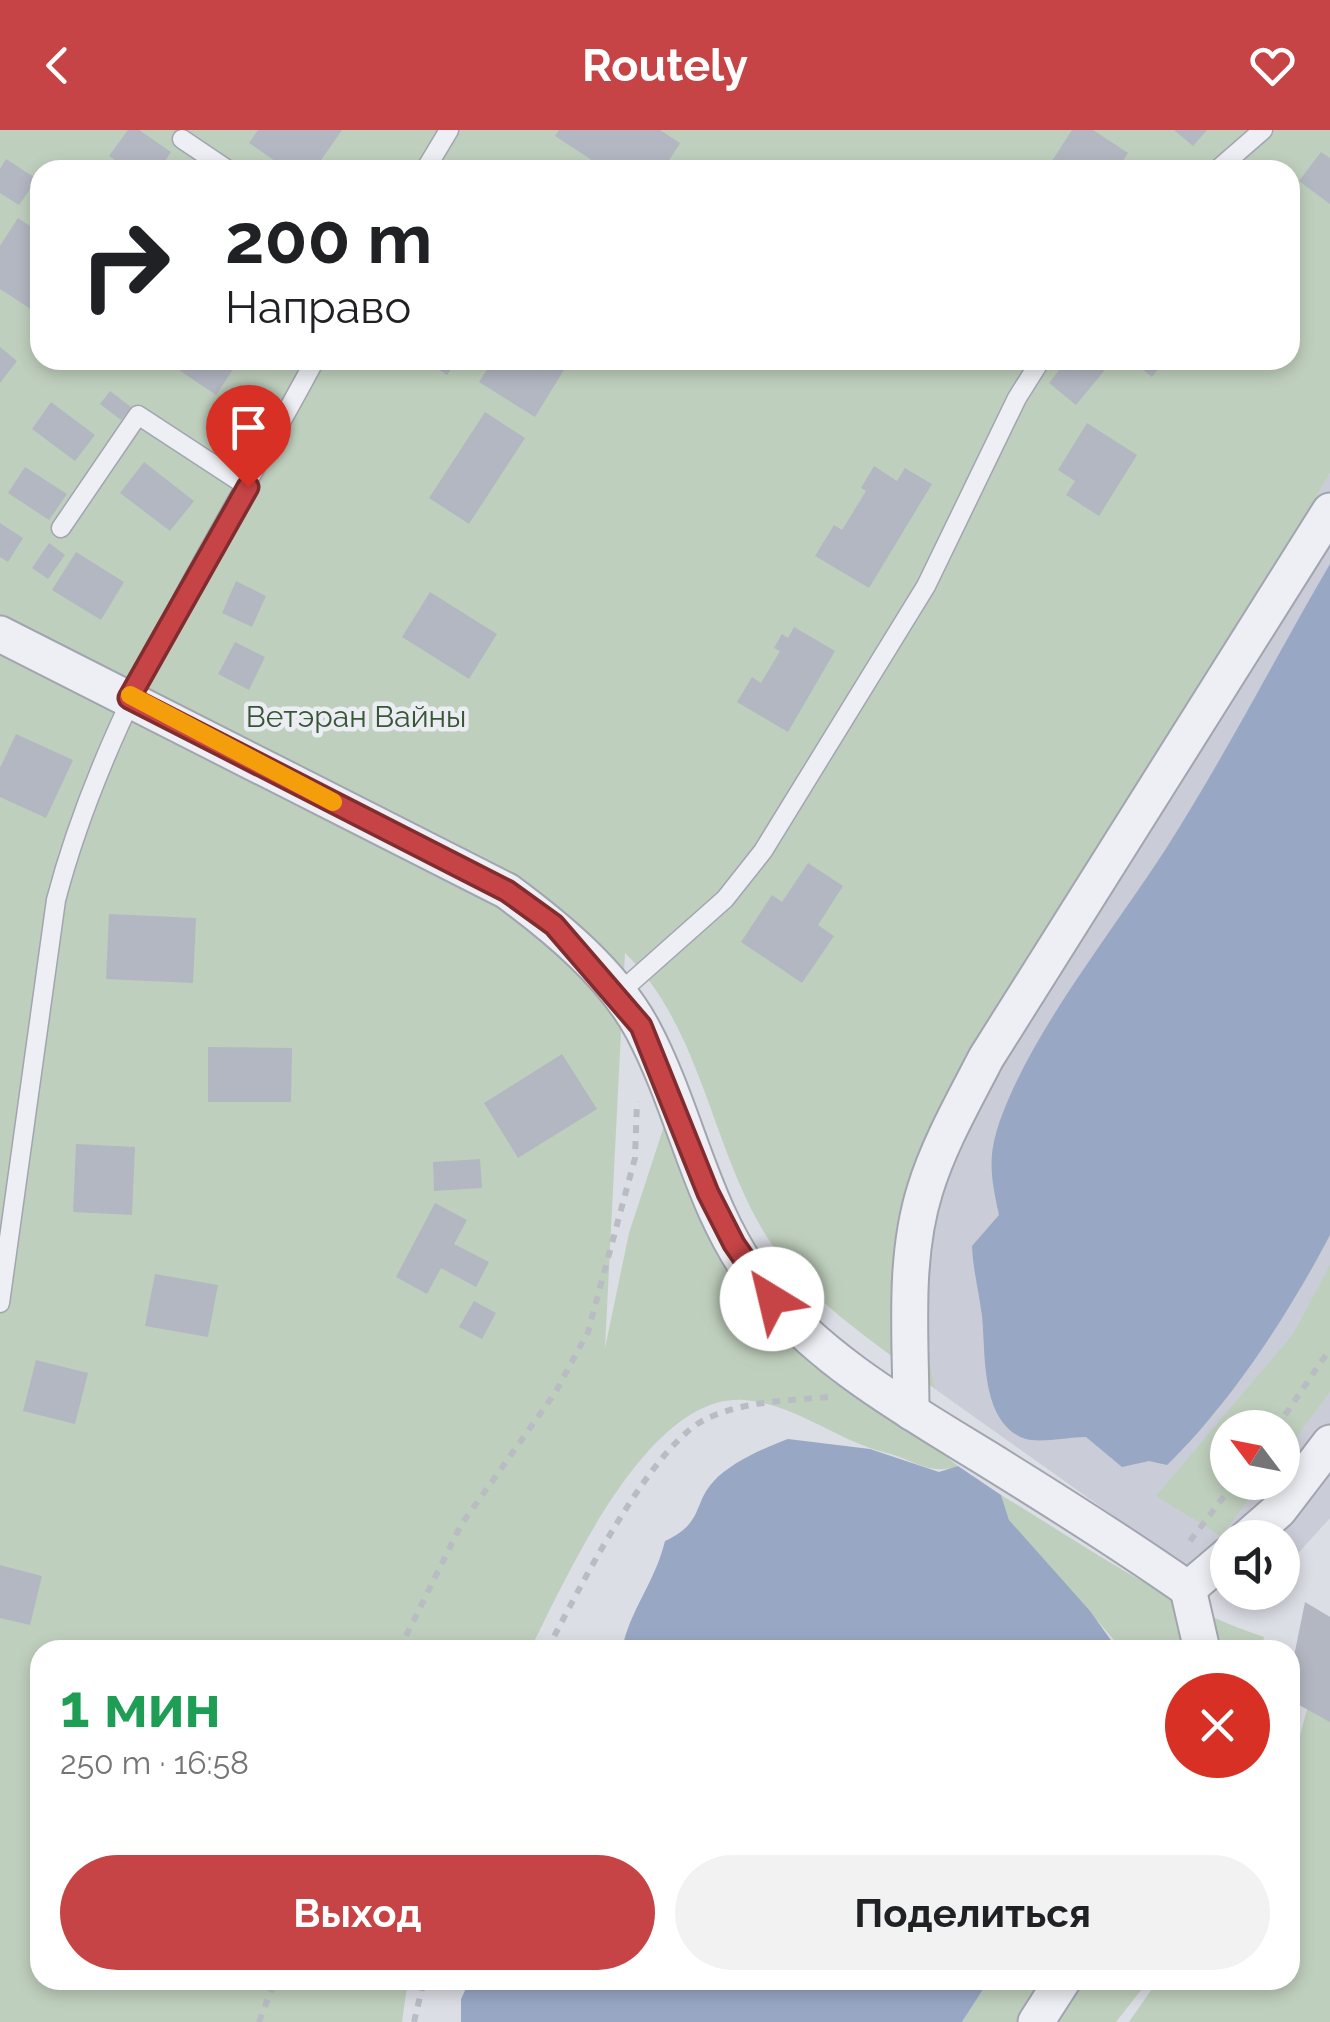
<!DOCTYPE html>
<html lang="ru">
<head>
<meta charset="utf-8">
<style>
	body { margin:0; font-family:Raleway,sans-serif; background:#f2f2f2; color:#202124; height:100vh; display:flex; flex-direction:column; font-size:38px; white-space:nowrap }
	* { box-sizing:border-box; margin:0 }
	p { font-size:32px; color:#757577 }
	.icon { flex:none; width:55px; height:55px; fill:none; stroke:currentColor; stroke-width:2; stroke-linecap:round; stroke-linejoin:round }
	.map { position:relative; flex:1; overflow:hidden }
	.drawer { position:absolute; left:30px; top:1510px; width:1270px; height:350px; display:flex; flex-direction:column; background:#fff; border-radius:30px; box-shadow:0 5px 15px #0003 }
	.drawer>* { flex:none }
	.hud { position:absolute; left:30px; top:30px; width:1270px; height:210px; border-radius:30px; box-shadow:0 5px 15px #0003; background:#fff; color:#202124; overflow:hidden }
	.needle { width:65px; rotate:302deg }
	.buttons { position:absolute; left:1210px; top:1280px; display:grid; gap:20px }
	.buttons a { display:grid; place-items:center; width:90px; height:90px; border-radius:50%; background:#fff; box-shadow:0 5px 15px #0003; font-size:50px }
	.pin { position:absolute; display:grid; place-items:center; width:85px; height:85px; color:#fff; margin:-102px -42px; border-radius:50% 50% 50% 0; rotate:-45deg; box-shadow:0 0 10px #0007 }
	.pin .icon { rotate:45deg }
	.me { position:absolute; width:110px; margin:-55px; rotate:324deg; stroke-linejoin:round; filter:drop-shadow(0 0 8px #0008) }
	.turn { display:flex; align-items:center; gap:35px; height:210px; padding:0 30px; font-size:45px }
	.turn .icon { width:130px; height:130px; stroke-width:2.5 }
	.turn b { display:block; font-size:70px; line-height:85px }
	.round { display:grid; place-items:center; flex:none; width:105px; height:105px; border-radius:52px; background:#f2f2f2 }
	.summary { display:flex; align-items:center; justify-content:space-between; height:170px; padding:0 30px }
	h1 { font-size:60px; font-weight:700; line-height:75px; color:#1e9e55 }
	.action { display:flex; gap:20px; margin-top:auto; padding:20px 30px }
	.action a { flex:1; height:115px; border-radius:60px; background:#c74446; color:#fff; font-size:40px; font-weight:700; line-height:115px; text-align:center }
	.action a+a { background:#f2f2f2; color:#202124 }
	header { display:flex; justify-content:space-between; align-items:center; height:130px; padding:0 30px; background:#c74446; color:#fff; font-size:45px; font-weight:700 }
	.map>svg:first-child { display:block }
	.built { fill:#cacdd7; fill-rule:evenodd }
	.green { fill:#bfcfbd; fill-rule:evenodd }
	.water { fill:#98a7c4 }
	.building { fill:#b3b7c2 }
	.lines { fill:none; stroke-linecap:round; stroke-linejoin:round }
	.service-casing { stroke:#a2a5af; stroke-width:21 }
	.minor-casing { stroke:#a2a5af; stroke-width:39 }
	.path { stroke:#babcc4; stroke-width:6; stroke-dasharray:8 8; stroke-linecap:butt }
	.service { stroke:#eeeff4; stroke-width:18 }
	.minor { stroke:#eeeff4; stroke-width:35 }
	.route-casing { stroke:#812c2e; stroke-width:25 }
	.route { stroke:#c74446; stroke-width:18 }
	.slow { stroke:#f59e0b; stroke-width:18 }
	.labels { text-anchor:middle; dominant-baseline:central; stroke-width:9; stroke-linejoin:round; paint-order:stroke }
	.park-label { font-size:30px; fill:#365634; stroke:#ebedf3 }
</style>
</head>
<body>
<header><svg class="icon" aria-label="back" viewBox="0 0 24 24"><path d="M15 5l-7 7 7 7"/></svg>Routely<svg class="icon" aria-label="heart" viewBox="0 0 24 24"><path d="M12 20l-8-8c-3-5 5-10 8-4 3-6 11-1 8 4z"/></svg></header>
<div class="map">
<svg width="1330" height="1892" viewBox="0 0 1330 1892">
	<rect width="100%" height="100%" fill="#dcdee5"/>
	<path class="built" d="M1330,343v1045l-47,52 -1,-32h-54l-1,51 -67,-40 -225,-160 -11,-62 1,-128 225,-419zM1228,1298h54v54h-54z"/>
	<g class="green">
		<path d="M0,0h1330v343l-392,672 -14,182 11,62c-58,-46 -128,-88 -168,-152 -56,-89 -65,-209 -142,-284l-20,395 24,-115 35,-107 43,109 39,60 212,171c-28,10 -44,-6 -71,-13 -50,-12 -91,-49 -143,-53 -97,-7 -177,177 -214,250h-490v330h368l-6,42h-402zM40,40h1250v190h-1250z"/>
		<path d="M1330,1135v127l-47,63 -1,-27h-54v54l33,1 -40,53 -65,-40 137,-162z"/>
		<path d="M1001,1365c88,53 165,109 263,142l-2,13h-144l-3,-9 -106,-121z"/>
		<path d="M1330,1491v401h-201l29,-42h132v-206z"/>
		<path d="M989,1850h160l-33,42h-154z"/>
	</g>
	<g class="water">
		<path d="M1330,434v671c-40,77 -100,169 -163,230l-18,-4 -27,6 -36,-30c-18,0 -48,7 -63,1 -43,-18 -37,-85 -41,-122 -3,-24 -9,-46 -10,-70l27,-31c-10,-46 -12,-64 7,-110 34,-84 111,-180 161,-258 58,-91 108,-189 163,-283z"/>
		<path d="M788,1309l82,10 69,23 19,-6 43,29 8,25 81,91 28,39h-496c8,-41 32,-65 43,-109 39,-18 28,-37 48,-59 17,-19 51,-34 75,-43z"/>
		<path d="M470,1850h519l-27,42h-501v-23z"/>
	</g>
	<g class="building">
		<path d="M128,0h11l32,22 -12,18h-30l-20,-14z"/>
		<path d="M258,0h84l-28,40h-26l-39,-27z"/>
		<path d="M559,0h101l20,13 -17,27h-56l-52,-34z"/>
		<path d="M1072,0h21l35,23 -11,17h-71z"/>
		<path d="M1174,0h33l-14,16z"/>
		<path d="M1321,22l9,6v46l-31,-23z"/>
		<path d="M6,29l31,20 -18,26 -19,-12v-24z"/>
		<path d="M18,88l22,15v82l-40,-26v-43z"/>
		<path d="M0,217l17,14 -17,22z"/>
		<path d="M164,230h75l-23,35z"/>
		<path d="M424,230h33l-10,15z"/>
		<path d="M493,230h27l10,6 4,-6h36l-35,57 -56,-35z"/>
		<path d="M1067,230h23l14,11 -28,34 -27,-22z"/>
		<path d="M1130,230h35l-13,17z"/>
		<path d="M110,261l21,16 -10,13 -21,-16z"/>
		<path d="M51,272l44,33 -20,26 -43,-32z"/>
		<path d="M485,282l40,26 -56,86 -40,-26z"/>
		<path d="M1087,293l50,32 -38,61 -33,-21 9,-14 -17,-11z"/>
		<path d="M144,332l50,39 -24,30 -50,-38z"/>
		<path d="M874,336l23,15 8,-13 27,16 -63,104 -54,-32 19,-31 8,5 24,-39 -5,-3z"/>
		<path d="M25,337l42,27 -18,26 -41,-27z"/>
		<path d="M0,393l23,15 -15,24 -8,-5z"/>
		<path d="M49,413l16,12 -17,24 -16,-11z"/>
		<path d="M76,422l48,30 -23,38 -49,-30z"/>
		<path d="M236,451l30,15 -14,31 -30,-14z"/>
		<path d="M430,462l67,42 -28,45 -67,-42z"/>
		<path d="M794,497l41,24 -47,81 -51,-30 15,-25 9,6 19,-32 -6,-3 8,-14 6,4z"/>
		<path d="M235,512l30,15 -16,33 -31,-16z"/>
		<path d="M16,604l57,26 -27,58 -46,-21v-29z"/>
		<path d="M808,733l35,23 -25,39 16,11 -32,47 -61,-41 31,-47 10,7z"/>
		<path d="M109,784l87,4 -3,65 -87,-4z"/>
		<path d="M208,917l84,1 -1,54h-83z"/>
		<path d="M562,924l35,55 -79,49 -34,-55z"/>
		<path d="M76,1014l59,3 -3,68 -59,-3z"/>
		<path d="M480,1029l2,29 -48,3 -1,-29z"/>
		<path d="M435,1073l32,17 -13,24 35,18 -13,25 -35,-19 -14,26 -31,-17z"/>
		<path d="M155,1144l63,11 -10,52 -63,-11z"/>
		<path d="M474,1171l22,12 -14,26 -23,-12z"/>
		<path d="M36,1230l52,13 -13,51 -52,-13z"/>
		<path d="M0,1435l42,11 -12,49 -30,-7z"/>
		<path d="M1305,1472l25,15v105l-40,-22v-24z"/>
	</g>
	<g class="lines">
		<g class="service-casing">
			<g id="service">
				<path d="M182,9l46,31"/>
				<path d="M425,40l24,-40"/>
				<path d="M1217,40l46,-40"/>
				<path d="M61,398l77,-113 110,72"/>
				<path d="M618,864l107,-95 38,-48 163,-265 91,-188 24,-38"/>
				<path d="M0,1173l56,-403c51,-194 165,-364 259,-540"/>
			</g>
		</g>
		<g class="minor-casing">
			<g id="minor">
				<path d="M0,504l507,257c50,37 106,83 136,139 44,83 58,179 116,254 59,75 147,125 227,174 68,42 136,85 202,131l40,-34"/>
				<path d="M911,1282c0,-73 -8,-152 14,-222 14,-46 39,-89 61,-132l344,-547"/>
				<path d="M1247,1408l32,-28 51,-67"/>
				<path d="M1188,1459l14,61"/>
				<path d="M1036,1892l27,-42"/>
			</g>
		</g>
		<g class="path">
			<path d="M1276,1298l54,-79"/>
			<path d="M1190,1411l45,-59"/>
			<path d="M399,1520l62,-125 94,-132 33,-61 47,-174 2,-57"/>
			<path d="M547,1520c30,-57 106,-210 163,-233 38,-16 81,-17 122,-20"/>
			<path d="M259,1892l16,-42"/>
			<path d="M414,1892l10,-42"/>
		</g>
		<use href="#service" class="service"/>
		<use href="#minor" class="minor"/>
	</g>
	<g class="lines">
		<g class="route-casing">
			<path id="route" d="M248,357l-119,211 378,193 47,34 87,101 67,167 26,51 38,55"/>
		</g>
		<use href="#route" class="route"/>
		<path class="slow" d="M130,565l203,107"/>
	</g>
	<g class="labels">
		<g class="park-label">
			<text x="356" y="586">Ветэран Вайны</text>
		</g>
	</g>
</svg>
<div class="buttons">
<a><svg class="needle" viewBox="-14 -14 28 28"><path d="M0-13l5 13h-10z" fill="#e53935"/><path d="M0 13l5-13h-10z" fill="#757577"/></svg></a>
<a><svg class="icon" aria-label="sound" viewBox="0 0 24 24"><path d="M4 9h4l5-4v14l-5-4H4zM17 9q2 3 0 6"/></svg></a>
</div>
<div class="pin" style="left:248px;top:357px;background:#d93025"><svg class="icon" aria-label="arrive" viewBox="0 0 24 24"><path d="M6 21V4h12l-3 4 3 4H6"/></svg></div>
<svg class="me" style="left:772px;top:1169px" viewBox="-20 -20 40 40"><circle r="19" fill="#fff"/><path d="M0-13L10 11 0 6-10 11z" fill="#c74446"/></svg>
<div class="hud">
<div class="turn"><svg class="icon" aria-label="right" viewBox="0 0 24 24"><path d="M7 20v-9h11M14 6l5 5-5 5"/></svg><div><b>200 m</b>Направо</div></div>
</div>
<section class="drawer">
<div class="summary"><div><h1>1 мин</h1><p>250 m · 16:58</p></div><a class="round" style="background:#d93025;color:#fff"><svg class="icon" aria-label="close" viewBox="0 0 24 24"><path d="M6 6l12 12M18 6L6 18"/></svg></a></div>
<div class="action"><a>Выход</a><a>Поделиться</a></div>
</section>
</div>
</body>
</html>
